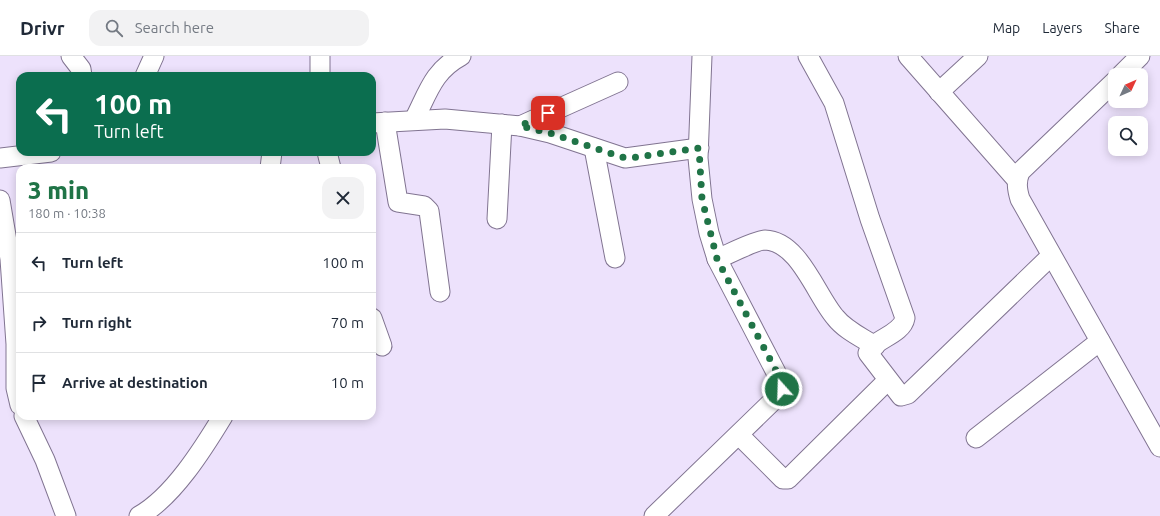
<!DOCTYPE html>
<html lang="en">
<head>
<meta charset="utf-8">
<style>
	body { margin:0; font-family:Ubuntu,sans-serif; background:#f2f2f3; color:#1f2937; height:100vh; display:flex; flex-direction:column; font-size:15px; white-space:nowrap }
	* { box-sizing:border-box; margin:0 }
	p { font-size:13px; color:#747a83 }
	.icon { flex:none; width:22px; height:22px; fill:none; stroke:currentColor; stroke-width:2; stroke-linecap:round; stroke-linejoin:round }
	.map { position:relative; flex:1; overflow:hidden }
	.sheet { position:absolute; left:16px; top:108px; width:360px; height:256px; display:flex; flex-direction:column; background:#fff; border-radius:12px; box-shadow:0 2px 10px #0003 }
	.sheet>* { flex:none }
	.hud { position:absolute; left:16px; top:16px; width:360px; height:84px; border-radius:12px; box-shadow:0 2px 10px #0003; background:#0b6e4f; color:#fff; overflow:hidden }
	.needle { width:26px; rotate:46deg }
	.buttons { position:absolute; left:1108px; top:12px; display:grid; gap:8px }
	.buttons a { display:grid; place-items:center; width:40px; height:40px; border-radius:8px; background:#fff; box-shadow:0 2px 10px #0003; font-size:20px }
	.pin { position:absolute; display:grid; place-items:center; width:34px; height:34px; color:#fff; margin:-17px; border-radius:8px; box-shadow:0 2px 6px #0006 }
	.me { position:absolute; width:44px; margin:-22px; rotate:340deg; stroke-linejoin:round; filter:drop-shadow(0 0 3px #0008) }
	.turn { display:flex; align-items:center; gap:14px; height:84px; padding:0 12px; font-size:18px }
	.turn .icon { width:52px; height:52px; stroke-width:2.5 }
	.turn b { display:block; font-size:28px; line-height:34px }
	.round { display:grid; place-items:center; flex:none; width:42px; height:42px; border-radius:12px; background:#f2f2f3 }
	.headline { display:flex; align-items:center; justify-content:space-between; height:68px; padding:0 12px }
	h1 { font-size:24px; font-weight:800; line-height:30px; color:#207447 }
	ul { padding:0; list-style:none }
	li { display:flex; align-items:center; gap:12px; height:60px; padding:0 12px; border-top:1px solid #e0e1e3 }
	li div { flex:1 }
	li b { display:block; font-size:15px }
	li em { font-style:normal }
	header { display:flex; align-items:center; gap:24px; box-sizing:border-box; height:56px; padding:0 20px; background:#fff; border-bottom:1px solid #e0e1e3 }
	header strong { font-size:19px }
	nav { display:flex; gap:22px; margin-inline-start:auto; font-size:14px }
	.search { width:280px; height:36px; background:#f2f2f3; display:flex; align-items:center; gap:10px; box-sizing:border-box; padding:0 14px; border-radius:12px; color:#747a83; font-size:15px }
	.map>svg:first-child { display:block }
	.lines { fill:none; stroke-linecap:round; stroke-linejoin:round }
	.minor-casing { stroke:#817491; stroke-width:21 }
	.minor { stroke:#fff; stroke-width:19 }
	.route { stroke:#207447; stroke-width:7; stroke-dasharray:0 12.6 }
</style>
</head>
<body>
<header>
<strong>Drivr</strong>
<div class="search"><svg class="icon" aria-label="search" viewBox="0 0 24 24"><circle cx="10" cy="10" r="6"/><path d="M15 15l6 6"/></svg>Search here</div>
<nav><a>Map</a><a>Layers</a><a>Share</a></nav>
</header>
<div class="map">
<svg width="1160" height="460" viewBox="0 0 1160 460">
	<rect width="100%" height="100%" fill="#ede2fc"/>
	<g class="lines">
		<g class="minor-casing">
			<g id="minor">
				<path d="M71,0l10,13 1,7"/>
				<path d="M808,0l26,47 36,116 35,99c-3,17 -32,21 -37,35l33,43 7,-2 143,-138"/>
				<path d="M908,0l109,124"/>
				<path d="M1121,19l19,-19"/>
				<path d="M145,20l9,-20"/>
				<path d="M320,20v-20"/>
				<path d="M1115,25l-95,91c-4,10 -3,17 0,27l140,248"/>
				<path d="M939,36l39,-36"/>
				<path d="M414,64c14,-27 19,-49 47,-64"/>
				<path d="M385,66l13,80 26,4 5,5 11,81"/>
				<path d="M372,67l73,-4 75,7 30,7 75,25 74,-10"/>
				<path d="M520,70l98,-44"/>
				<path d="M594,92l21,110"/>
				<path d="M327,96l4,16"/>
				<path d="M0,102l51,-6"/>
				<path d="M270,112l2,-16"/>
				<path d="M0,144l10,59 6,85v44l4,17"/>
				<path d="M497,163l5,-95"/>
				<path d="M717,203c10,-4 39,-19 48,-19 34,1 51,55 70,77 10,13 26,20 40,29"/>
				<path d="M372,262l10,28"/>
				<path d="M24,360l21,44 21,56"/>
				<path d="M739,379l44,44h5l100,-99"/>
				<path d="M976,382l124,-97"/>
				<path d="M139,460c34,-19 64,-67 84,-100"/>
				<path d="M654,460l124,-120 4,-7 -1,-7 -64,-123 -8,-26 -7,-34 -4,-41 4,-102"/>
			</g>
		</g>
		<use href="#minor" class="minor"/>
	</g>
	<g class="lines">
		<path class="route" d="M548,57l-28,13 30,7 71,24 9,1 69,-10 3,51 15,60 65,123v7"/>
	</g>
</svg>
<div class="buttons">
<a><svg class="needle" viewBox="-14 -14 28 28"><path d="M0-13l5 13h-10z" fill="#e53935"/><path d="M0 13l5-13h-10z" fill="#747a83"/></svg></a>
<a><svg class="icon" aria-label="search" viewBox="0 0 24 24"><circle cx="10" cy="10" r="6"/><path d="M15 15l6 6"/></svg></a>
</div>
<div class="pin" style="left:548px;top:57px;background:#d93025"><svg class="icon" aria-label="arrive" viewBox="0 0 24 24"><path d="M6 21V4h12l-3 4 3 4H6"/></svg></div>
<svg class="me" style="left:782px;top:333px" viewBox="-20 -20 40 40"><circle r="17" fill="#207447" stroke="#fff" stroke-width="3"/><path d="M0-11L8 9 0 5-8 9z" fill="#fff"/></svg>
<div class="hud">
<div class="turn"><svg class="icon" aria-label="left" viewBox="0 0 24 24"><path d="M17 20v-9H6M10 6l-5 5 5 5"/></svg><div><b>100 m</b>Turn left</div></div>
</div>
<section class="sheet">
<div class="headline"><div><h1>3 min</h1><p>180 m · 10:38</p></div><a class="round"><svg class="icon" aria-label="close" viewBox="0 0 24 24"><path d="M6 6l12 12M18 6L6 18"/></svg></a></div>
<ul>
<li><svg class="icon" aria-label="left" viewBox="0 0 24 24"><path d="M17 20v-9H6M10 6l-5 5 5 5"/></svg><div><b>Turn left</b></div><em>100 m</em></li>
<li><svg class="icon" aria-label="right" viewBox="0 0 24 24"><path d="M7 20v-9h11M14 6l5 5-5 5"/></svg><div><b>Turn right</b></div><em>70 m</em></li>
<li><svg class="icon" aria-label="arrive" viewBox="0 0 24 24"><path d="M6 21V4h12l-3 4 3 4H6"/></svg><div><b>Arrive at destination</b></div><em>10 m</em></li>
</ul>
</section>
</div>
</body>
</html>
